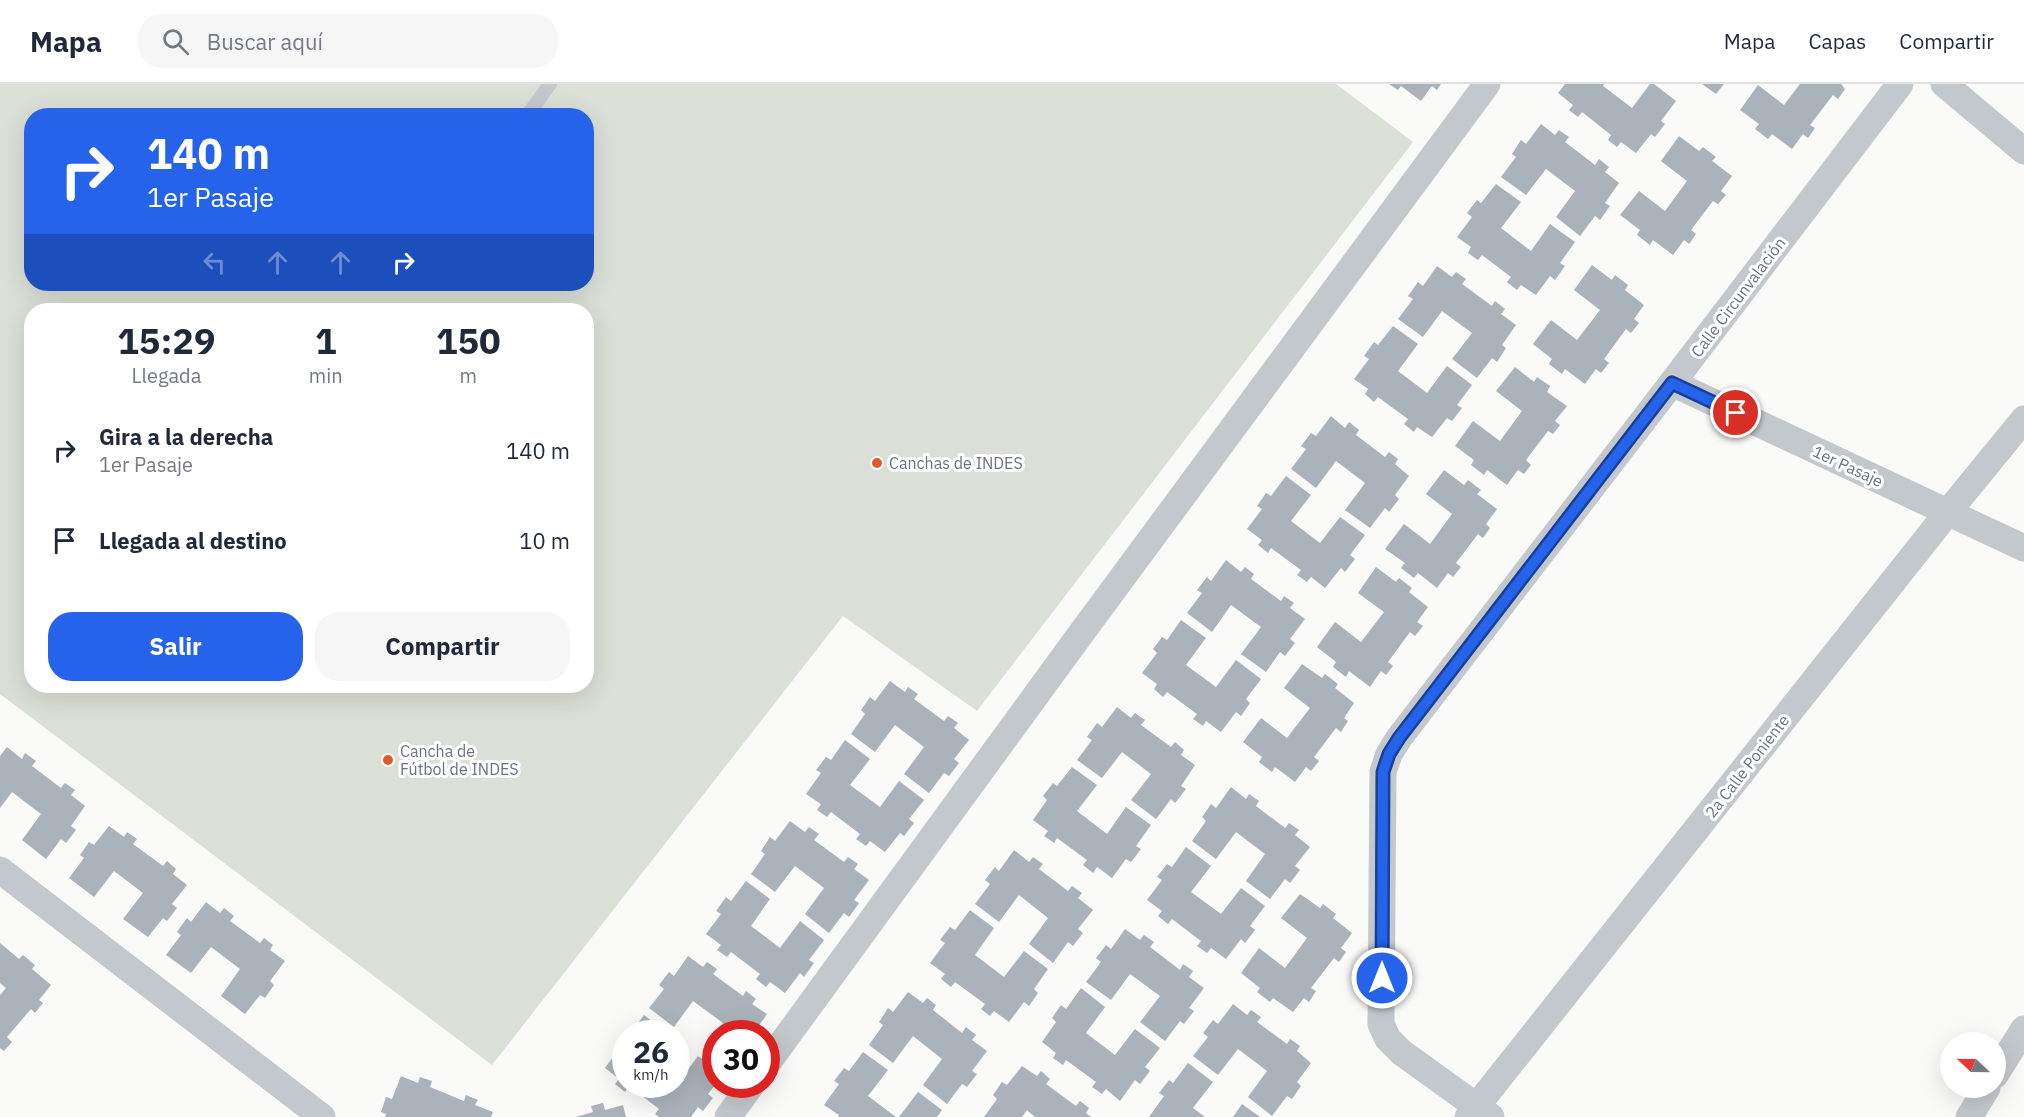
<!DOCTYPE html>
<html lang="es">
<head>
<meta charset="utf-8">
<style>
	body { margin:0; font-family:"IBM Plex Sans",sans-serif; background:#f6f6f7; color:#1f2937; height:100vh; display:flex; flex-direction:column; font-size:22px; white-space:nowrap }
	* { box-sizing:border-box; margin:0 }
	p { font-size:20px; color:#747a83 }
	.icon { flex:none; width:33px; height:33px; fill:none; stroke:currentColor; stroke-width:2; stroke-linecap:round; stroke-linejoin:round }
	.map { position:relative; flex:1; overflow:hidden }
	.details { position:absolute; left:24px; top:219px; width:570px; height:390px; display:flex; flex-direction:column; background:#fff; border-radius:24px; box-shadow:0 6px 24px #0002 }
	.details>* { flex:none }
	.hud { position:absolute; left:24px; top:24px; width:570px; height:183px; border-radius:24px; box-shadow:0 6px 24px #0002; background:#2563eb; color:#fff; overflow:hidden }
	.needle { width:39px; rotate:292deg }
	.controls { position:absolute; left:1940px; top:948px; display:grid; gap:12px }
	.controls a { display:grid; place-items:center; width:66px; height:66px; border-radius:50%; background:#fff; box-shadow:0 6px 24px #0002; font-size:30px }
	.speed { position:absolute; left:612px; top:936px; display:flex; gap:12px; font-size:30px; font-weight:700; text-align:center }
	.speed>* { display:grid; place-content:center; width:78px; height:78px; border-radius:50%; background:#fff; box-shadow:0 6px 24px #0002; line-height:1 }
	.speed small { font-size:15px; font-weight:400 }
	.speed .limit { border:9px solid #d22; background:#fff; color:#111 }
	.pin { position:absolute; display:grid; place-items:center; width:51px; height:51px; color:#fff; margin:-26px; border:3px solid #fff; border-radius:50%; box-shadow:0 2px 6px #0007 }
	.me { position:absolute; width:66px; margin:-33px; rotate:0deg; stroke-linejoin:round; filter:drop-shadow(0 0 4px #0008) }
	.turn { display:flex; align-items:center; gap:21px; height:126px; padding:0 24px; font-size:27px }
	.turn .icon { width:78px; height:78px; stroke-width:2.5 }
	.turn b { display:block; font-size:42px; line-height:51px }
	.lanes { display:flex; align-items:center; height:57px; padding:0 24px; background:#0003; justify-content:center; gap:30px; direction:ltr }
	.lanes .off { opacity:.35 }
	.eta { display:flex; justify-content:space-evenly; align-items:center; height:102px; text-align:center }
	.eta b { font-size:36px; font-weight:700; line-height:42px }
	.action { display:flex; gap:12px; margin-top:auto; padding:12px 24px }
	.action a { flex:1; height:69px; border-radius:24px; background:#2563eb; color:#fff; font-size:24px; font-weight:700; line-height:69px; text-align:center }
	.action a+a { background:#f6f6f7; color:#1f2937 }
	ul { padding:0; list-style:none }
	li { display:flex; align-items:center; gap:18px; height:90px; padding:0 24px }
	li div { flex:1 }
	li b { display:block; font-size:22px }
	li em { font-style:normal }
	header { display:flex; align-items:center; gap:36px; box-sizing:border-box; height:84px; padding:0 30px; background:#fff; border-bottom:2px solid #e0e1e3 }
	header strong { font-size:28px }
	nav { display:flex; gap:33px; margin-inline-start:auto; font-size:21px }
	.search { width:420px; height:54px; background:#f6f6f7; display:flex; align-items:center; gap:15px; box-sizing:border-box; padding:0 21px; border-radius:24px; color:#747a83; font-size:22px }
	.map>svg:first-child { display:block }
	.green { fill:#dadfd7; fill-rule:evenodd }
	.building { fill:#aab3b9 }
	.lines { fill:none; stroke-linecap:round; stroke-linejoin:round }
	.lane { stroke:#c3c8cc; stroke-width:14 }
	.street { stroke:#c3c8cc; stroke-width:27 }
	.route-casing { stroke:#184099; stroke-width:15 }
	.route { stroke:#2563eb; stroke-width:10 }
	.poi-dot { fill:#e4572e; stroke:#fff; stroke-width:2 }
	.labels { text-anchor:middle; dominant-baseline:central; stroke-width:6; stroke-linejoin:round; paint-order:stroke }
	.street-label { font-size:16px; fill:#657683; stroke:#fff }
	.poi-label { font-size:16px; fill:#657683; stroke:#fff; text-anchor:start }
</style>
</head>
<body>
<header>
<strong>Mapa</strong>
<div class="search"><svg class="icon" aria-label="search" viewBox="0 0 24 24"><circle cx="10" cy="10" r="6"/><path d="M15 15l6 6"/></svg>Buscar aquí</div>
<nav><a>Mapa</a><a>Capas</a><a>Compartir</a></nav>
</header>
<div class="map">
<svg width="2024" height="1033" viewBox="0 0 2024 1033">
	<rect width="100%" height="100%" fill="#fafaf8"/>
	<path class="green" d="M0,0h1336l77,58 -436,569 -134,-95 -351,449 -492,-371zM32,32h554v168h-554zM32,226h554v376h-554z"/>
	<g class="building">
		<path d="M1389,0h52l-4,6 -5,-4 -11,15 -20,-15 -3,4z"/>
		<path d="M1565,0h39l-1,2 29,22 18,-24h4l22,17 -15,20 4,3 -10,13 -4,-3 -15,19 -15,-11 -4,5 -9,-7 3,-5 -29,-23 -4,5 -9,-7 4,-5 -15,-12z"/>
		<path d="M1702,0h22l-8,10z"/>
		<path d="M1800,0h41l4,5 -7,10 -5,-4 -23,30 5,3 -7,10 -5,-4 -11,15 -20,-15 -4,5 -13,-10 4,-5 -19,-14 18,-25 26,20z"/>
		<path d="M1541,40l14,11 4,-5 10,7 -4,5 30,23 4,-6 10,8 -4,5 14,11 -14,20 5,3 -10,14 -5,-4 -15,20 -24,-19 19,-26 -29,-22 -20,26 -25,-18 15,-20 -4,-3 9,-14 5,4z"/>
		<path d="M1679,52l20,15 4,-4 13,10 -4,4 20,15 -11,15 5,4 -8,9 -5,-3 -22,29 5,4 -7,10 -5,-4 -11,15 -20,-15 -3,5 -13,-10 3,-5 -20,-15 19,-24 26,20 22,-30 -26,-20z"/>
		<path d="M1496,100l25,18 -20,26 30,23 19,-27 25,18 -15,21 5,3 -10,14 -5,-4 -14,19 -15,-10 -4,5 -10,-8 4,-5 -29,-22 -4,5 -10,-7 3,-6 -14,-10 15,-20 -5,-4 10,-13 4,3z"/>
		<path d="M1592,181l20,15 3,-5 13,10 -3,5 19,15 -10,14 5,4 -8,10 -5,-4 -22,30 5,4 -8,10 -5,-4 -11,15 -20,-15 -3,5 -13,-10 3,-5 -19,-15 18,-24 26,20 23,-30 -26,-20z"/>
		<path d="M1437,182l15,11 4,-5 10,7 -4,5 30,22 3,-5 10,8 -4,5 15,11 -14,20 4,3 -9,14 -5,-4 -15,20 -25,-19 20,-26 -30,-22 -19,26 -25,-18 15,-20 -5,-3 10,-14 5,4z"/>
		<path d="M1393,242l25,18 -20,27 29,22 20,-27 25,19 -15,20 5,3 -10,13 -5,-3 -15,19 -15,-10 -3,5 -10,-8 4,-5 -30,-22 -4,5 -9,-8 3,-5 -14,-10 15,-20 -5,-3 10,-14 4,3z"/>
		<path d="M1515,283l19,15 3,-5 13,9 -3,6 20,14 -12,15 5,4 -7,9 -5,-3 -22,29 5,5 -7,9 -6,-4 -11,15 -20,-15 -3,5 -13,-10 3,-5 -19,-14 18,-25 27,20 22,-30 -26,-20z"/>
		<path d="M1331,332l14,12 4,-6 10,8 -3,5 29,22 4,-5 9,7 -3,5 14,12 -14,19 4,4 -10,13 -4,-4 -15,20 -25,-18 20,-27 -29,-22 -20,27 -25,-19 15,-20 -5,-3 10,-13 5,3z"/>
		<path d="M1444,386l20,15 4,-5 13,10 -4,4 20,15 -11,15 4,4 -7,10 -5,-4 -22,29 5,4 -8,10 -5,-4 -11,15 -19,-15 -4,5 -13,-10 4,-5 -20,-14 19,-25 26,20 22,-30 -26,-20z"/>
		<path d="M1286,392l25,19 -20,26 29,22 20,-26 25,18 -15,20 5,4 -10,13 -4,-4 -16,20 -14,-11 -4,5 -10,-7 4,-5 -30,-22 -3,5 -10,-8 4,-5 -15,-11 15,-20 -5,-3 9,-13 5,3z"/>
		<path d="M1226,476l15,12 4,-5 9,7 -3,5 30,22 3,-5 10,7 -4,5 15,11 -15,20 5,4 -10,13 -5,-4 -14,20 -25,-18 20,-27 -30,-22 -19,27 -25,-19 15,-20 -5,-3 10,-13 4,4z"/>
		<path d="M1376,483l20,15 3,-4 13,10 -3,4 19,15 -11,15 6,4 -8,10 -5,-4 -22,30 5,4 -7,9 -5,-4 -11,16 -21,-16 -3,6 -13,-10 3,-5 -19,-15 18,-25 26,20 23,-30 -26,-19z"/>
		<path d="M1181,536l25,18 -20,27 30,22 20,-27 25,19 -15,20 4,4 -9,13 -5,-4 -15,20 -15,-11 -3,5 -10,-7 4,-5 -30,-22 -4,5 -9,-8 3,-5 -15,-11 15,-20 -4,-4 9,-12 5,3z"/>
		<path d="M1302,580l20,14 3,-4 13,10 -3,4 19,15 -10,15 4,3 -7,11 -5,-4 -22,29 5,4 -8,10 -5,-4 -11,15 -20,-15 -3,5 -13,-10 3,-5 -19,-15 18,-24 26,20 23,-30 -26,-20z"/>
		<path d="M890,597l15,11 3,-5 10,7 -4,5 30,22 4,-5 10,7 -4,5 15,12 -15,19 5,4 -10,13 -5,-3 -15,20 -25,-19 20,-27 -29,-22 -20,27 -24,-18 14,-20 -4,-4 9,-13 5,4z"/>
		<path d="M1117,623l14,11 4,-5 10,7 -4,5 30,22 4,-5 9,8 -3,5 14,10 -14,21 5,3 -11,14 -4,-4 -15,20 -25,-19 20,-26 -29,-22 -20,26 -25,-18 15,-20 -5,-3 10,-14 5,4z"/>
		<path d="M845,656l25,19 -20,26 30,22 19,-26 25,19 -15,19 5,4 -10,13 -4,-3 -15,19 -15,-11 -4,5 -10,-7 4,-5 -29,-22 -4,5 -10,-7 4,-6 -15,-10 15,-21 -5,-3 10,-13 5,3z"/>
		<path d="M7,663l15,12 3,-6 11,8 -4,5 29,22 4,-5 10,7 -4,5 14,11 -14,20 5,4 -10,13 -5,-4 -15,20 -24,-19 19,-26 -29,-22 -12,16v-52z"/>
		<path d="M1072,683l25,18 -20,26 30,23 19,-27 25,18 -15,21 5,3 -10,13 -5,-3 -14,19 -15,-11 -4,6 -10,-8 4,-5 -30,-22 -3,5 -10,-7 4,-5 -15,-11 14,-20 -4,-4 10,-13 4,3z"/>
		<path d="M1231,703l15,12 3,-5 10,7 -3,5 29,22 4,-5 10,7 -4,5 15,12 -15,19 5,4 -10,13 -5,-4 -15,20 -24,-18 19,-27 -29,-22 -20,27 -24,-18 14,-20 -4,-4 9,-13 5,4z"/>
		<path d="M790,737l15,11 4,-5 10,7 -5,6 30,22 4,-5 10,7 -4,5 15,11 -15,20 5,3 -10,14 -5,-4 -15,20 -24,-19 19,-26 -29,-22 -20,26 -24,-18 14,-20 -4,-3 9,-14 5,4z"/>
		<path d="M109,742l15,11 3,-5 10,7 -4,5 30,22 4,-5 9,8 -3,5 14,11 -15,19 5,4 -10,13 -4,-3 -15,19 -25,-18 20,-26 -29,-22 -20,26 -25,-19 15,-20 -4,-3 9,-13 5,3z"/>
		<path d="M1186,763l25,19 -20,26 30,22 20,-26 24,18 -15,20 5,4 -10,13 -4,-4 -15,20 -15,-11 -4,5 -10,-7 4,-5 -29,-22 -4,5 -10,-8 4,-5 -15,-11 15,-20 -5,-3 10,-13 5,3z"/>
		<path d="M1014,766l15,12 4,-5 10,7 -4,5 29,22 4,-5 10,7 -4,5 15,12 -15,19 5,4 -10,13 -5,-4 -15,21 -24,-19 19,-26 -29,-23 -20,27 -24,-18 15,-20 -5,-4 10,-13 4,4z"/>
		<path d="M746,797l24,18 -19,27 29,22 20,-27 24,19 -15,20 5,3 -10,14 -4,-4 -15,20 -15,-11 -4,5 -10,-8 4,-5 -29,-22 -4,5 -10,-7 4,-5 -15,-11 15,-20 -5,-3 10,-14 5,4z"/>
		<path d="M1300,810l20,14 3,-4 13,10 -3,4 19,15 -11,15 5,4 -7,10 -5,-4 -23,30 5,3 -7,11 -5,-4 -11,14 -20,-14 -3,4 -13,-10 3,-4 -19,-15 18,-25 26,20 22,-30 -26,-20z"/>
		<path d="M206,818l14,11 4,-5 10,8 -4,5 30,22 4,-5 9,7 -3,5 15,11 -15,20 4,4 -9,13 -5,-3 -15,19 -24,-18 19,-27 -29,-22 -20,26 -25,-18 15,-20 -4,-3 10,-14 4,4z"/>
		<path d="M970,826l24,18 -19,27 29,22 20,-26 24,18 -14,20 4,4 -9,13 -5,-4 -15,20 -15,-11 -4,5 -9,-7 4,-5 -30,-22 -4,5 -10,-8 4,-5 -15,-11 15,-20 -5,-3 10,-13 5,3z"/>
		<path d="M1125,845l15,11 4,-5 10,7 -4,5 30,23 3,-6 10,7 -4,6 15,11 -15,20 5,3 -10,13 -4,-3 -15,20 -25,-19 20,-26 -30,-22 -19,26 -25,-18 15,-20 -5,-4 10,-13 5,4z"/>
		<path d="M0,859l19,16 4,-4 12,10 -3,4 19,16 -12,15 4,3 -8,10 -4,-4 -24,28 5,5 -8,9 -4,-3v-53l6,-7 -6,-5z"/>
		<path d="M688,872l15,11 4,-5 10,7 -4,5 30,22 3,-5 10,8 -4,5 15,10 -14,20h-37v24l-13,-9 20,-26 -30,-22 -19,26 -25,-19 15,-19 -5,-4 10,-13 5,4z"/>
		<path d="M1081,904l24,19 -19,26 29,22 20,-26 25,19 -15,19 5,4 -10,13 -5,-4 -15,21 -14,-12 -4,5 -10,-7 4,-5 -30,-22 -3,5 -10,-7 3,-5 -14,-11 14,-20 -4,-4 9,-13 5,4z"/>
		<path d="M908,908l15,11 4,-5 9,7 -3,5 29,23 4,-6 10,8 -4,5 15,11 -15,20 5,3 -10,13 -5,-3 -15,20 -24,-19 19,-26 -29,-23 -20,27 -24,-18 14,-20 -4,-3 9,-14 5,4z"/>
		<path d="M1233,920l14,11 4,-5 10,7 -4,5 30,22 3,-5 10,7 -3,5 14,12 -14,19 4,4 -9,13 -5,-3 -15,20 -24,-19 19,-26 -29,-22 -20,26 -25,-19 15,-19 -5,-4 10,-13 5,4z"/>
		<path d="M644,931l24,19h-38z"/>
		<path d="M626,946v54h50v-3l2,2 20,-27 18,13v15l-8,10 5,4 -10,13 -5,-4 -7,10h-32l-4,-3 4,-5 -30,-23 -4,6 -10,-8 4,-5 -14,-11 14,-19 -4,-4z"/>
		<path d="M863,968l25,18 -20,26 28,21h-58l1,-2 -15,-10 15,-21 -5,-3 10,-13 5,3z"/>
		<path d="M1188,979l25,19 -20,26 12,9h-56l15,-21 -5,-3 10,-13 4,3z"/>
		<path d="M1022,982l15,10 4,-5 9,8 -4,5 30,22 4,-5 9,7 -3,5 5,4h-56l-8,-7 -5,7h-38l13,-18 -4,-4 9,-13 5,3z"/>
		<path d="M401,992l17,7 2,-6 12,4 -2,6 34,14 2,-6 12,5 -3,5 18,7 -2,5h-106l1,-3 -5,-2 5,-15 6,2z"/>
		<path d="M918,1008l24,18 -5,7h-38z"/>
		<path d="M603,1019l2,7 18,-5 3,12h-50l17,-5 -2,-6z"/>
		<path d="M1242,1020l18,13h-27z"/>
	</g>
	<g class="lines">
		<path class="lane" d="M527,32l23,-32"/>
		<g class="street">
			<path d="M1944,0l80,67"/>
			<path d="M1672,299l352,165"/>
			<path d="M0,786l322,247"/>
			<path d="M766,981l311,-426 410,-555"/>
			<path d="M1995,991l29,-46"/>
			<path d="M728,1033l24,-33"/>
			<path d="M1468,1033l480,-605 76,-93"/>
			<path d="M1491,1033l-90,-65 -13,-13 -7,-15 2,-252 6,-18 10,-16 273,-355 228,-299"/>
			<path d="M1969,1033l18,-29"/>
		</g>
	</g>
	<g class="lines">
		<g class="route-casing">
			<path id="route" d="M1382,894l1,-206 6,-18 10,-16 273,-355 64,30"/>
		</g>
		<use href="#route" class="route"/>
	</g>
	<g class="poi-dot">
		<circle cx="877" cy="379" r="6"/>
		<circle cx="388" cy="676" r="6"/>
	</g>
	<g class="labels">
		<g class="street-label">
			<text transform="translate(1738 213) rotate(-53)">Calle Circunvalación</text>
			<text transform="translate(1848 382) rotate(25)">1er Pasaje</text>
			<text transform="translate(1747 682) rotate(-52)">2a Calle Poniente</text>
		</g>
		<g class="poi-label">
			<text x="889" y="379">Canchas de INDES</text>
			<text x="400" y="667">Cancha de<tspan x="400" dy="18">Fútbol de INDES</tspan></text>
		</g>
	</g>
</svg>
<div class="controls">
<a><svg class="needle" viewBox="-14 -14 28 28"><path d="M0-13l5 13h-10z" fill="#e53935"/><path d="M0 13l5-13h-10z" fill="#747a83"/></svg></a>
</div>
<div class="speed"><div>26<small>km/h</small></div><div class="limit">30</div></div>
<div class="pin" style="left:1736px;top:329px;background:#d93025"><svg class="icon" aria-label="arrive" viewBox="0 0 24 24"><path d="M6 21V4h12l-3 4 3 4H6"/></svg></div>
<svg class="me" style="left:1382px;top:894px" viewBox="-20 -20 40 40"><circle r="17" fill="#2563eb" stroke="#fff" stroke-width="3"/><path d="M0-11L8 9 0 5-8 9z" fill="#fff"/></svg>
<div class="hud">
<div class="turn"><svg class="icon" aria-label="right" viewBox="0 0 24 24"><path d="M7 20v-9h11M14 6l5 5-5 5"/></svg><div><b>140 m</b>1er Pasaje</div></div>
<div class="lanes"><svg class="icon off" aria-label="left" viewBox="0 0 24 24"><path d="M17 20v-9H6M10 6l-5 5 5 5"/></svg><svg class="icon off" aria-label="ahead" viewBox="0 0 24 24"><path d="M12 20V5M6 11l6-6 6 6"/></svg><svg class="icon off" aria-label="ahead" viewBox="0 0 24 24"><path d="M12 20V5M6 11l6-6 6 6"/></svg><svg class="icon" aria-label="right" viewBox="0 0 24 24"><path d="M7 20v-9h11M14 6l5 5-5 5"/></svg></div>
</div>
<section class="details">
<div class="eta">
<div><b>15:29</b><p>Llegada</p></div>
<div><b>1</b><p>min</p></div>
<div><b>150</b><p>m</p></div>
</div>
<ul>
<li><svg class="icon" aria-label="right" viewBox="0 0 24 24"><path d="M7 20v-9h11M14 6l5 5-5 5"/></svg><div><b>Gira a la derecha</b><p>1er Pasaje</p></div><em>140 m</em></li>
<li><svg class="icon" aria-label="arrive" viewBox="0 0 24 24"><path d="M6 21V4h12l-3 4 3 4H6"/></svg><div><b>Llegada al destino</b></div><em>10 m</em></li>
</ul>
<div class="action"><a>Salir</a><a>Compartir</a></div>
</section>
</div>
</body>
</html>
